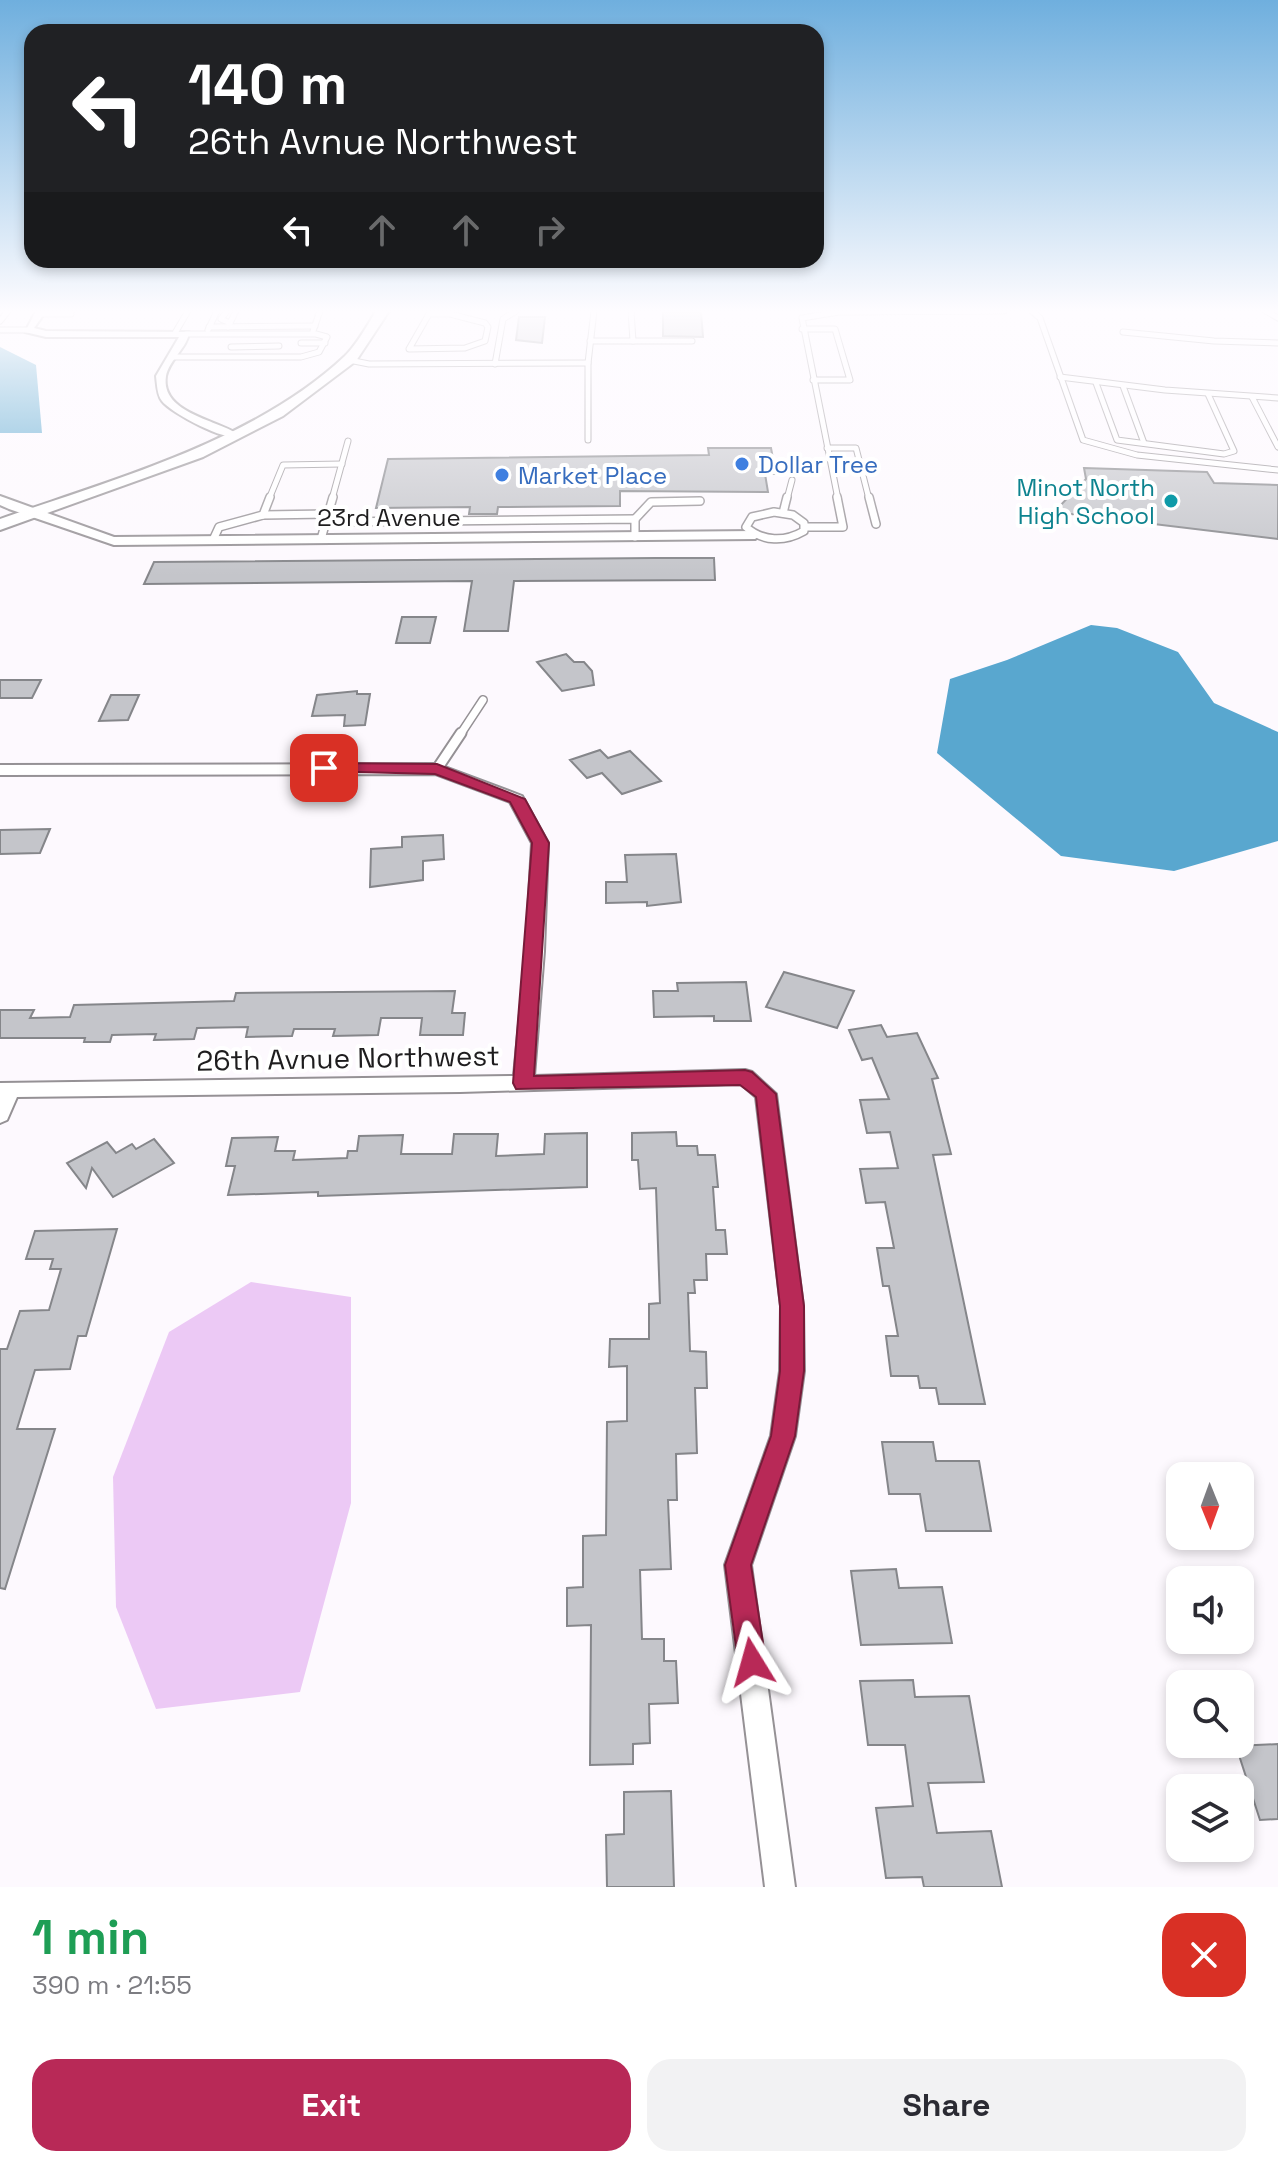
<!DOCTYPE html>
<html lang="en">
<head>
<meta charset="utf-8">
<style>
	body { margin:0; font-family:"Space Grotesk",sans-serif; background:#f2f2f3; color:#2b2b33; height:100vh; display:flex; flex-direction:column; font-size:30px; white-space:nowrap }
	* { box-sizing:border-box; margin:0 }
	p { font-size:26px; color:#7c7c81 }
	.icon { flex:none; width:44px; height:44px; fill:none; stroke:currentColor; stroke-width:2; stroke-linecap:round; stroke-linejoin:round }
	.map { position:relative; height:1887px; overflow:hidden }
	.side { display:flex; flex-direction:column; background:#fff; flex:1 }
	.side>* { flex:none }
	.hud { position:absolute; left:24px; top:24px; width:800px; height:244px; border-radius:24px; box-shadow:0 4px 12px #0003; background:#202124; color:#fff; overflow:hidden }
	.needle { width:52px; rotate:179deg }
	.buttons { position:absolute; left:1166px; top:1462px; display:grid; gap:16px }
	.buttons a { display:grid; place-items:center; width:88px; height:88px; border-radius:16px; background:#fff; box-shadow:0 4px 12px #0003; font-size:40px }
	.pin { position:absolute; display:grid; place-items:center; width:68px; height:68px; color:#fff; margin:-34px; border-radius:16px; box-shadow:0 4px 12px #0006 }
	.me { position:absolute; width:88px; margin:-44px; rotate:352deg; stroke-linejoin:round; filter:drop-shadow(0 0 6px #0008) }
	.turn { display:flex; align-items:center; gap:28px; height:168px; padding:0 32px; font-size:36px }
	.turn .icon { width:104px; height:104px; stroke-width:2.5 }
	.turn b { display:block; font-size:56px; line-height:68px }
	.lanes { display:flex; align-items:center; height:76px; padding:0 32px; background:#0003; justify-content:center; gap:40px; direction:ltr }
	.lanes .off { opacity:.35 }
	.round { display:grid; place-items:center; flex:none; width:84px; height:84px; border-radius:24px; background:#f2f2f3 }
	.headline { display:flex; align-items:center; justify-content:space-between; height:136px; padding:0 32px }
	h1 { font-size:48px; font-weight:600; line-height:60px; color:#1e9e55 }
	.action { display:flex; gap:16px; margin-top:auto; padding:16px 32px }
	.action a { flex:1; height:92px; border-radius:24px; background:#b82957; color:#fff; font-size:32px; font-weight:600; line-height:92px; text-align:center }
	.action a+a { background:#f2f2f3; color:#2b2b33 }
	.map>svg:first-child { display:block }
	.green { fill:#ecc9f5 }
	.water { fill:#59a7cf }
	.building { fill:#c4c5ca; stroke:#85868a; stroke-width:2 }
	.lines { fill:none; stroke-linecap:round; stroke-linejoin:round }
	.service-far2-casing { stroke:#959195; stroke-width:7 }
	.service-far1-casing { stroke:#959195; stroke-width:10 }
	.service-casing { stroke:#959195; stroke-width:13 }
	.minor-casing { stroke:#959195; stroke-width:4 }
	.tertiary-casing { stroke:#959195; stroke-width:4 }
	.service-far2 { stroke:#fff; stroke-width:5 }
	.service-far1 { stroke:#fff; stroke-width:7 }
	.service { stroke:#fff; stroke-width:9 }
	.minor { fill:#fff; fill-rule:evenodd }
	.tertiary { fill:#fff; fill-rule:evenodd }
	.route { fill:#b82957; stroke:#781b39; stroke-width:2 }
	.shop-dot { fill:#3f7fe0; stroke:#fff; stroke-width:3 }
	.culture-dot { fill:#0f9aa8; stroke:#fff; stroke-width:3 }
	.labels { text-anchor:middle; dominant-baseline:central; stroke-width:8; stroke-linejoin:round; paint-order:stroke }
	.far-shop-label { font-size:24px; fill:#366cbe; stroke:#fff; text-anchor:start }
	.far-culture-label { font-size:24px; fill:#0d838f; stroke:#fff; text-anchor:end }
	.far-street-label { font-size:24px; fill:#1e1d1e; stroke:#fff }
	.street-label { font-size:28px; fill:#1e1d1e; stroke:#fff }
</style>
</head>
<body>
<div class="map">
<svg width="1278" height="1887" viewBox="0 0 1278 1887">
	<rect width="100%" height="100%" fill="#fdf9fe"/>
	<path class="green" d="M251,1282l100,15v206l-51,189 -144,17 -40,-102 -3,-130 56,-145z"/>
	<g class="water">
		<path d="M0,347l36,18 6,68h-42z"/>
		<path d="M1091,625l26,3 61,24 36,51 64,29v109l-104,30 -113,-15 -124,-103 13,-74 57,-19z"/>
	</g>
	<g class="building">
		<path d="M663,312h38l2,25 -40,-1z"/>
		<path d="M519,317h26l-3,26 -26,-3z"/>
		<path d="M708,448h63l5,26h-11l3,18 -148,-1v15l-122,1 -1,7h-28l1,-7 -94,1 12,-49 321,-4z"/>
		<path d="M1084,468l123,4 7,11 64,2v54l-224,-27 32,-33z"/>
		<path d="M655,558h59l1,22 -201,1 -6,50h-44l8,-50 -328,3 10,-22z"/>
		<path d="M402,617h34l-6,26h-34z"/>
		<path d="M566,654l8,8h10l8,9 2,14 -32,6 -25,-29z"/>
		<path d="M0,680h41l-9,18h-32z"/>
		<path d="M357,691v3h13l-5,31 -21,1 1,-11 -33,1 5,-21z"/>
		<path d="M111,695h28l-11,25 -29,1z"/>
		<path d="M600,750l8,8 22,-7 31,30 -39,13 -20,-21 -15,5 -17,-18z"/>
		<path d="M50,829l-10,24 -40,1v-24z"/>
		<path d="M443,835l1,24 -21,2v19l-53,7 1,-38 31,-2v-10z"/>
		<path d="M676,854l5,48 -34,4v-4l-41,1v-21h21l-2,-27z"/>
		<path d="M784,972l70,19 -17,37 -71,-21z"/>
		<path d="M746,982l5,39h-37v-5l-60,1 -1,-26h25l-1,-8z"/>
		<path d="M455,991l-3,22h13l-2,22h-43l2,-17h-41l-3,17 -45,1 2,-7h-41l-2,7 -46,1 2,-10 -51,1 -3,11 -40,1 2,-6 -44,1 -2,7h-26l1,-4h-85v-28h34l-4,8 40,-1 4,-12 160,-4 2,-8z"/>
		<path d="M881,1025l6,12 30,-4 21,45 -6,1 19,75 -18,1 52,249h-46l-3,-16h-16l-2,-12h-27l-5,-40h12l-9,-50h-6l-6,-38h17l-9,-46 -19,1 -6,-34 38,-1 -8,-36 -23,1 -7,-33 29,-1 -17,-41 -10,2 -13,-30z"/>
		<path d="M676,1132l1,14h20l1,9h17l3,32h-5l3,43h9l2,24h-21l1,26h-13l1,13h-7l2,58 16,1 1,36h-12l2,65 -21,1 1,46h-9l3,69 -31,1 2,69h22v22h12l2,42 -29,1 1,39 -17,1v20l-43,1 1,-140 -24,1v-38l16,-1v-51l23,-1 1,-113 20,-1v-55l-18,1 1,-28h39v-35l11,-1 -4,-115 -16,1 -2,-29h-6v-27z"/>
		<path d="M587,1133v54l-269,9v-4l-90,3 7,-29h-9l6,-28 46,-1 -3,14h20l-2,9 54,-2 1,-7h9l2,-15 44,-1 -2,19h51l2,-20h44l-2,22 48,-2 1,-20z"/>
		<path d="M154,1139l20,24 -61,34 -21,-29 -6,20 -19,-25 40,-21 9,11 16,-9 4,5z"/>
		<path d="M117,1229l-31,107h-8l-8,33 -35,1 -18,59h38l-50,160 -5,-1v-239h7l13,-38 29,-1 12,-41h-11l3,-10h-27l9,-28z"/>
		<path d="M882,1442h51l3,19h43l12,70h-65l-6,-37h-31z"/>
		<path d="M896,1569l3,19 43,-1 10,56 -91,2 -10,-74z"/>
		<path d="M913,1680l2,17 54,-1 15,86 -56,1 9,50 54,-2 11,56h-78l-2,-10 -36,1 -10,-70 37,-2 -8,-61h-37l-8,-64z"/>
		<path d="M1278,1744v75l-18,1 -24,-74z"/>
		<path d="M671,1791l3,96h-67l-1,-52 18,-1v-42z"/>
	</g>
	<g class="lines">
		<g class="service-far2-casing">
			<g id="service-far2">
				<path d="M227,311l-6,8 9,4"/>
				<path d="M1032,311l8,7 43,122 54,15 141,15"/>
				<path d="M1266,311l12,7"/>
				<path d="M39,314h32"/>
				<path d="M429,314h21l35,9 3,4 -3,14 -20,7 -56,1z"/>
				<path d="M0,321l8,-10"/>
				<path d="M209,327l106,-1"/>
				<path d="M228,327l8,-16"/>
				<path d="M802,329h33l15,51h-37"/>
				<path d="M0,330h28"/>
				<path d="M208,330l9,-19"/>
				<path d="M313,331l7,-20"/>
				<path d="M1123,332l91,9 64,2"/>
				<path d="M175,333l13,-22"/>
				<path d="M590,341h43l-2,-30"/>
				<path d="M633,341h59"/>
				<path d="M301,343h24"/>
				<path d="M231,347l48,-1"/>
				<path d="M171,357h130l18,-5 8,-15 -11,-3h-130"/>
				<path d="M349,360l20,4 219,-1"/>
				<path d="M495,364l8,-45 13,-8"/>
				<path d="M1060,377l105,13 113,8"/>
				<path d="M1096,383l21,57 107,14 10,-3 -26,-57"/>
				<path d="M1123,386l21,57"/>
				<path d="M1252,397l26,50"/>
				<path d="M588,440v-77l6,-52"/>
				<path d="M827,448h29l13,51"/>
				<path d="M269,499l14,-34 59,-1"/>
				<path d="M332,499l16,-58"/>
				<path d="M787,499l5,-19"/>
				<path d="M838,499l-36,-181 37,-6 165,-1"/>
			</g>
		</g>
		<g class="service-far1-casing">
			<g id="service-far1">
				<path d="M869,497l7,27"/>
				<path d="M774,512l19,3 11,8v8c-19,11 -41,11 -58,-4l6,-10z"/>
				<path d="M783,513l4,-16"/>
				<path d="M263,515l65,-1"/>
				<path d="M635,519l16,-17 49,-1"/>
				<path d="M326,522l309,-3v18"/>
				<path d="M806,527h37l-6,-30"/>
				<path d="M321,539l12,-42"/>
				<path d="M213,540l6,-13 44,-12 7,-18"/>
				<path d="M460,735l23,-35"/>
			</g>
		</g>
		<g class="service-casing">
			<path id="service" d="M437,769l24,-36"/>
		</g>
		<g class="minor-casing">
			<g id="minor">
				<path d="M36,311h10l-12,17 12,3 143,1c-1,15 -20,28 -23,44 -6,38 54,44 75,60 -12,8 -70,-23 -79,-35 -5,-6 -5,-17 -6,-25l23,-39h-133l-21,-5z"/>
				<path d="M0,496l114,41 641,-6 6,4 -6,4 -641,6 -105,-36 -9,-4z"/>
				<path d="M437,764l85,32 26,47 -4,108 -10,125 211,-6 7,2 24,22 27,212 1,65 -9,65 -44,129 44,322h-30l-40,-322 46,-129 9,-65 1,-65 -25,-209 -15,-13 -281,8 -443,5 -10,23 -7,3v-40l514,-7 12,-125 6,-108 -22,-41 -75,-28 -435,1v-10z"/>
			</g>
		</g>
		<g class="tertiary-casing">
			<path id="tertiary" d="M376,311h13l-33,50 -73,55 -80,41 -203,73v-11c114,-40 255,-78 345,-163 12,-12 22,-30 31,-45z"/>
		</g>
		<use href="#service-far2" class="service-far2"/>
		<use href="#service-far1" class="service-far1"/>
		<use href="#service" class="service"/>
		<use href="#minor" class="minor"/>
		<use href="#tertiary" class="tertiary"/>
	</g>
	<linearGradient id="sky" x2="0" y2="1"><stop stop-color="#6fafde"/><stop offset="0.54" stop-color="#fefcff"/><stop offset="1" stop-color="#fefcff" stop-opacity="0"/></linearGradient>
	<rect width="1278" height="576" fill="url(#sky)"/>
	<path class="route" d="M324,763l113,1 88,35 24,44 -15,233 211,-6 7,2 24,22 28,212v65l-9,65 -44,129 15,97 -4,10 -10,4 -10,-4 -4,-10 -13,-97 46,-129 9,-65v-65l-24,-209 -16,-12 -224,4 -3,-6 19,-240 -22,-41 -75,-28 -117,-3v-6z"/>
	<g class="shop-dot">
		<circle cx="742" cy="464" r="8"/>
		<circle cx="502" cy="475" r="8"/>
	</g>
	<circle class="culture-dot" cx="1171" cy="501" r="8"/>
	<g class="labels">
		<g class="far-shop-label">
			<text x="758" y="464">Dollar Tree</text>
			<text x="518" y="475">Market Place</text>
		</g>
		<g class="far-culture-label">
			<text x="1155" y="487">Minot North<tspan x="1155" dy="28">High School</tspan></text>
		</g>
		<g class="far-street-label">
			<text x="389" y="517">23rd Avenue</text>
		</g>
		<g class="street-label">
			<text transform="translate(348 1058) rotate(-1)">26th Avnue Northwest</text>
		</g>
	</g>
</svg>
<div class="buttons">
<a><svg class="needle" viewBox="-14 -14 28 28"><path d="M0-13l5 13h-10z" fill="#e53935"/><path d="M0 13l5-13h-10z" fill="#7c7c81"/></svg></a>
<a><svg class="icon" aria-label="sound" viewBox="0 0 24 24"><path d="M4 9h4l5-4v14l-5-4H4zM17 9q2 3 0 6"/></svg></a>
<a><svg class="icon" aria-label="search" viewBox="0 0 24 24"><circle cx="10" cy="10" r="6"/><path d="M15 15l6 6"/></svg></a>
<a><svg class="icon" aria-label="layers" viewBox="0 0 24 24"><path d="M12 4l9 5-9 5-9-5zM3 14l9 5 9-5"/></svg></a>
</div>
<div class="pin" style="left:324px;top:768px;background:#d93025"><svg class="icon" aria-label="arrive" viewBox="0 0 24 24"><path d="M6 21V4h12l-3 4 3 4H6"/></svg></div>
<svg class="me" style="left:752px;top:1662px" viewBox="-20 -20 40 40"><path d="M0-17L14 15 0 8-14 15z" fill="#b82957" stroke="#fff" stroke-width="4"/></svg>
<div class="hud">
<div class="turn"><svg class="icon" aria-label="left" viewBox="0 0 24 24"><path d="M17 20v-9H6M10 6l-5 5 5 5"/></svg><div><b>140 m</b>26th Avnue Northwest</div></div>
<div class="lanes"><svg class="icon" aria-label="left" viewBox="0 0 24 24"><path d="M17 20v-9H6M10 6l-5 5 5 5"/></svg><svg class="icon off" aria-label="ahead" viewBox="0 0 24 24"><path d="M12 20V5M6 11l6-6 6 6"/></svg><svg class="icon off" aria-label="ahead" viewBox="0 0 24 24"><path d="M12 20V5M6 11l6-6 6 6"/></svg><svg class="icon off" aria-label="right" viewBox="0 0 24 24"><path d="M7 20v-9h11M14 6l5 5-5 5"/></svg></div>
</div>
</div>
<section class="side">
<div class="headline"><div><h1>1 min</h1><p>390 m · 21:55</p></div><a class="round" style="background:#d93025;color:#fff"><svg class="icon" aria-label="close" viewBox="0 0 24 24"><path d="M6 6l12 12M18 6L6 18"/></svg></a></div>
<div class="action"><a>Exit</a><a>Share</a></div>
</section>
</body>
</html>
